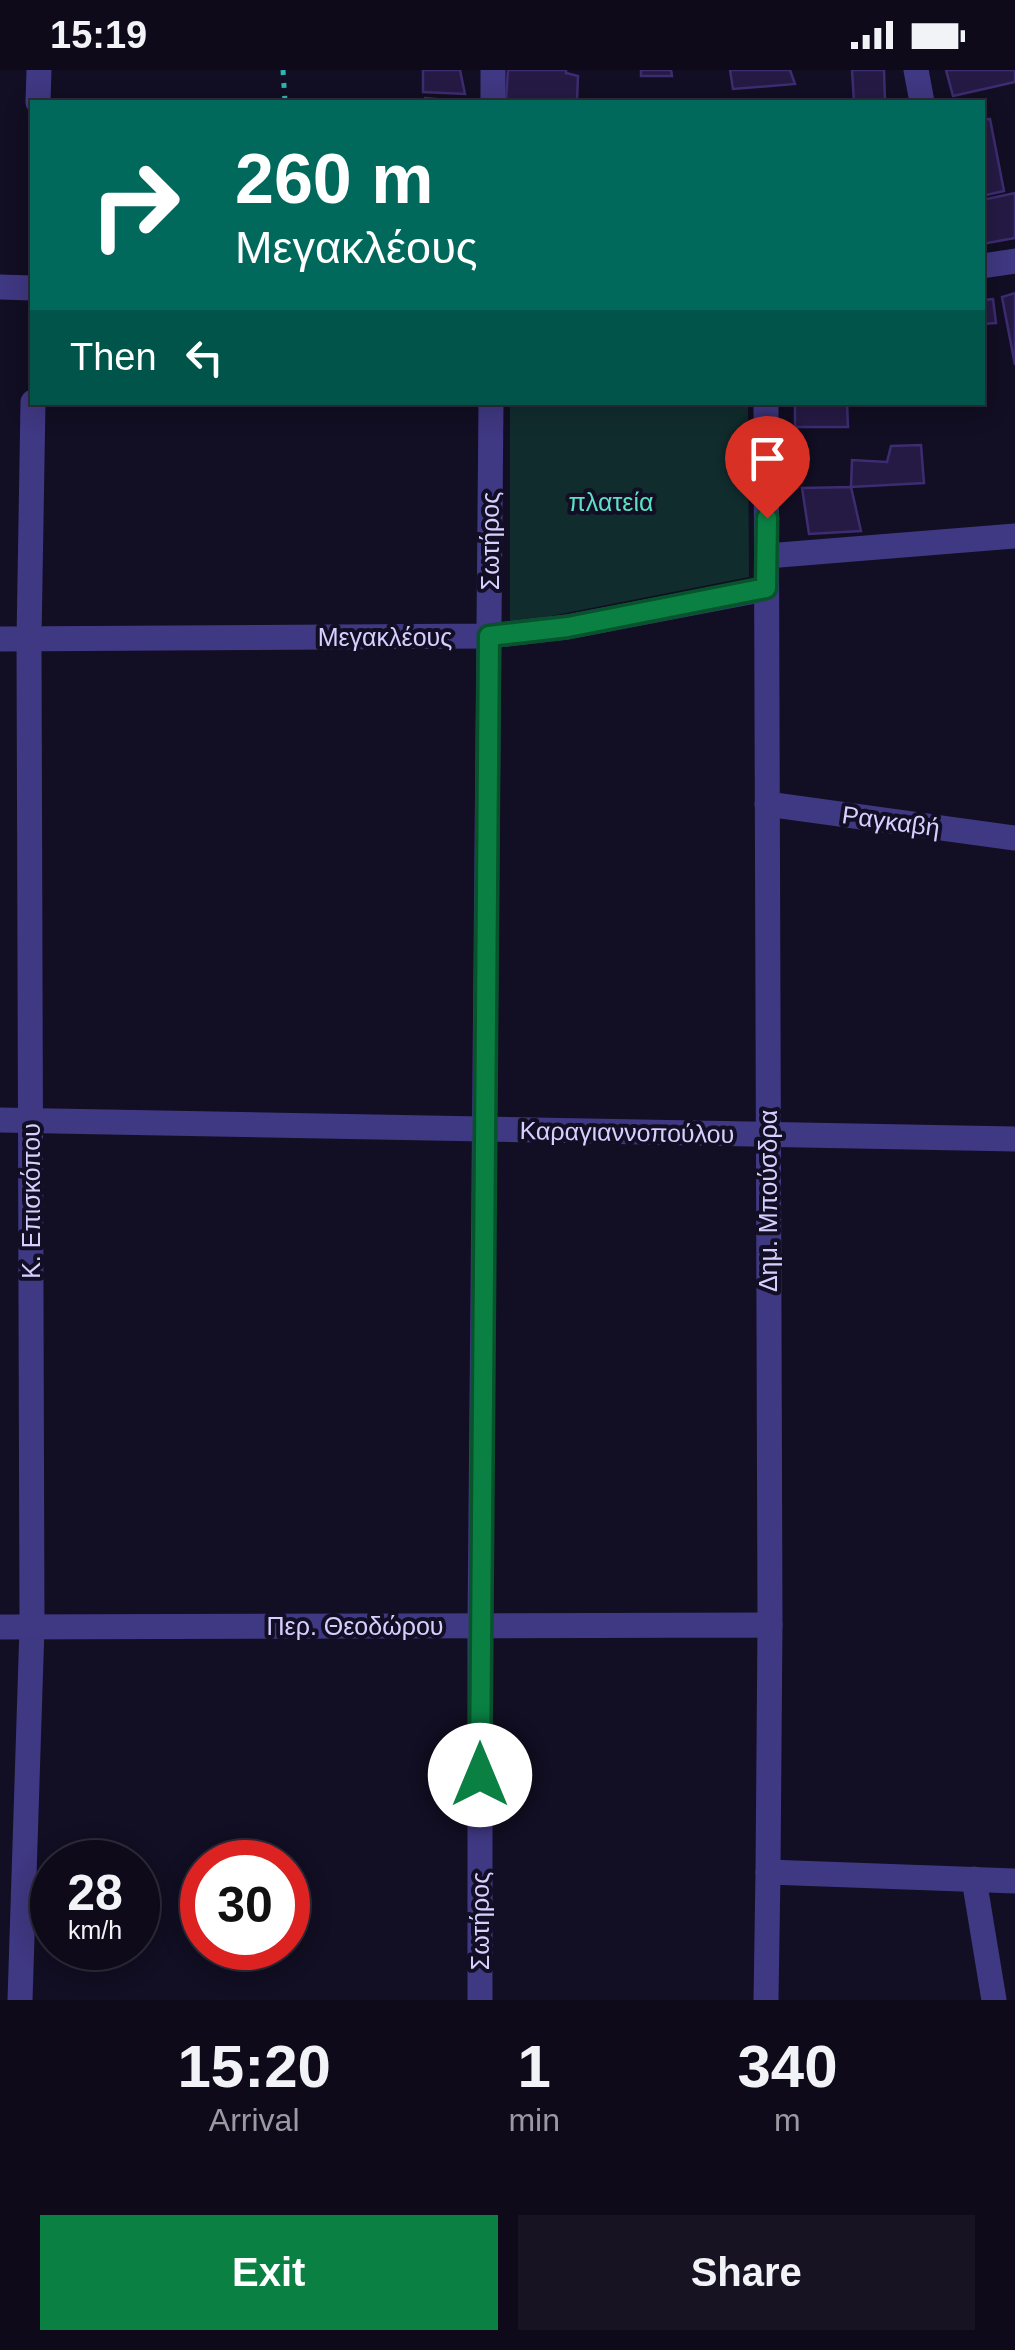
<!DOCTYPE html>
<html lang="en">
<head>
<meta charset="utf-8">
<style>
	body { margin:0; font-family:Helvetica,sans-serif; background:#171323; color:#f1f3f6; height:100vh; display:flex; flex-direction:column; font-size:38px; white-space:nowrap }
	* { box-sizing:border-box; margin:0 }
	p { font-size:32px; color:#9b9aa2 }
	.icon { flex:none; width:55px; height:55px; fill:none; stroke:currentColor; stroke-width:2; stroke-linecap:round; stroke-linejoin:round }
	.map { position:relative; height:1930px; overflow:hidden }
	.panel { display:flex; flex-direction:column; background:#0e0a1a; flex:1 }
	.panel>* { flex:none }
	.hud { position:absolute; left:30px; top:30px; width:955px; height:305px; border-radius:0px; box-shadow:0 5px 25px #0003,0 0 0 2px #2e2b39; background:#00695c; color:#fff; overflow:hidden }
	.speed { position:absolute; left:30px; top:1770px; display:flex; gap:20px; font-size:50px; font-weight:700; text-align:center }
	.speed>* { display:grid; place-content:center; width:130px; height:130px; border-radius:50%; background:#0e0a1a; box-shadow:0 5px 25px #0003,0 0 0 2px #2e2b39; line-height:1 }
	.speed small { font-size:25px; font-weight:400 }
	.speed .limit { border:15px solid #d22; background:#fff; color:#111 }
	.pin { position:absolute; display:grid; place-items:center; width:85px; height:85px; color:#fff; margin:-102px -42px; border-radius:50% 50% 50% 0; rotate:-45deg; box-shadow:0 0 10px #0007 }
	.pin .icon { rotate:45deg }
	.me { position:absolute; width:110px; margin:-55px; rotate:0deg; stroke-linejoin:round; filter:drop-shadow(0 0 8px #0008) }
	.turn { display:flex; align-items:center; gap:35px; height:210px; padding:0 40px; font-size:45px }
	.turn .icon { width:130px; height:130px; stroke-width:2.5 }
	.turn b { display:block; font-size:70px; line-height:85px }
	.then { display:flex; align-items:center; height:95px; padding:0 40px; background:#0003; gap:20px; font-size:38px }
	.eta { display:flex; justify-content:space-evenly; align-items:center; height:170px; text-align:center }
	.eta b { font-size:60px; font-weight:700; line-height:70px }
	.cta { display:flex; gap:20px; margin-top:auto; padding:20px 40px }
	.cta a { flex:1; height:115px; border-radius:0px; background:#0b8043; color:#fff; font-size:40px; font-weight:700; line-height:115px; text-align:center }
	.cta a+a { background:#171323; color:#f1f3f6 }
	.status { display:flex; justify-content:space-between; align-items:center; height:70px; padding:0 50px; background:#0e0a1a; direction:ltr }
	.status svg { height:28px; fill:currentColor }
	.map>svg:first-child { display:block }
	.green { fill:#112c2d }
	.building { fill:#251a44; stroke:#3d2c70; stroke-width:2.5 }
	.lines { fill:none; stroke-linecap:round; stroke-linejoin:round }
	.path { stroke:#2eb5b4; stroke-width:5; stroke-dasharray:5 8; stroke-linecap:butt }
	.minor { stroke:#3f3882; stroke-width:25 }
	.tertiary { stroke:#3f3882; stroke-width:25 }
	.route-casing { stroke:#07532c; stroke-width:25 }
	.route { stroke:#0b8043; stroke-width:18 }
	.labels { text-anchor:middle; dominant-baseline:central; stroke-width:8; stroke-linejoin:round; paint-order:stroke }
	.park-label { font-size:25px; fill:#5be0c6; stroke:#120e23 }
	.street-label { font-size:25px; fill:#d7cfff; stroke:#120e23 }
</style>
</head>
<body>
<div class="status"><b>15:19</b><svg viewBox="0 0 49 12"><path d="M0 12V9h3v3zM5 12V6h3v6zM10 12V3h3v9zM15 12V0h3v12zM26 1h20v11H26zM47 4h2v5h-2z"/></svg></div>
<div class="map">
<svg width="1015" height="1930" viewBox="0 0 1015 1930">
	<rect width="100%" height="100%" fill="#120e23"/>
	<path class="green" d="M510,333h238l1,174 -239,47z"/>
	<g class="building">
		<path d="M423,0h37l5,24 -42,-2z"/>
		<path d="M508,0h58v3l12,3 -1,24h-71z"/>
		<path d="M641,0h30l1,6h-31z"/>
		<path d="M730,0h60l5,14 -62,5z"/>
		<path d="M852,0h32l1,32h-31z"/>
		<path d="M946,0h69v12l-62,14z"/>
		<path d="M425,28l41,4h1h-45z"/>
		<path d="M990,49l14,72 -22,5v-76z"/>
		<path d="M1015,123v45l-33,6v-44z"/>
		<path d="M1015,223v72l-13,-68z"/>
		<path d="M993,229l3,24 -14,1v-24z"/>
		<path d="M795,332h52l1,25h-53z"/>
		<path d="M921,375l3,38 -73,4 1,-27 35,2 4,-16z"/>
		<path d="M851,417l10,44 -52,3 -7,-46z"/>
	</g>
	<g class="lines">
		<path class="path" d="M283,0l2,32"/>
		<g class="minor">
			<path d="M916,0l6,32"/>
			<path d="M982,196l33,-5"/>
			<path d="M0,217l32,1"/>
			<path d="M766,332l4,1223"/>
			<path d="M767,486l248,-20"/>
			<path d="M0,569l489,-3 78,-9 199,-38"/>
			<path d="M767,734l248,34"/>
			<path d="M0,1050l1015,19"/>
			<path d="M974,1809l20,121"/>
			<path d="M20,1930l12,-373"/>
			<path d="M480,1930v-374"/>
			<path d="M766,1930l2,-128"/>
		</g>
		<g class="tertiary">
			<path d="M38,32l1,-32"/>
			<path d="M493,32v-32"/>
			<path d="M480,1556l11,-1224"/>
			<path d="M0,1557l770,-2 -2,247 247,9"/>
			<path d="M32,1557l-3,-988 4,-237"/>
		</g>
	</g>
	<g class="lines">
		<g class="route-casing">
			<path id="route" d="M480,1705l9,-1139 79,-9 198,-39 1,-70"/>
		</g>
		<use href="#route" class="route"/>
	</g>
	<g class="labels">
		<g class="park-label">
			<text x="611" y="432">πλατεία</text>
		</g>
		<g class="street-label">
			<text transform="translate(490 471) rotate(-90)">Σωτήρος</text>
			<text x="385" y="567">Μεγακλέους</text>
			<text transform="translate(891 751) rotate(8)">Ραγκαβή</text>
			<text transform="translate(627 1062) rotate(1)">Καραγιαννοπούλου</text>
			<text transform="translate(31 1131) rotate(-90)">Κ. Επισκόπου</text>
			<text transform="translate(768 1131) rotate(-90)">Δημ. Μπούσδρα</text>
			<text x="355" y="1556">Περ. Θεοδώρου</text>
			<text transform="translate(480 1851) rotate(-90)">Σωτήρος</text>
		</g>
	</g>
</svg>
<div class="speed"><div>28<small>km/h</small></div><div class="limit">30</div></div>
<div class="pin" style="left:767px;top:448px;background:#d93025"><svg class="icon" aria-label="arrive" viewBox="0 0 24 24"><path d="M6 21V4h12l-3 4 3 4H6"/></svg></div>
<svg class="me" style="left:480px;top:1705px" viewBox="-20 -20 40 40"><circle r="19" fill="#fff"/><path d="M0-13L10 11 0 6-10 11z" fill="#0b8043"/></svg>
<div class="hud">
<div class="turn"><svg class="icon" aria-label="right" viewBox="0 0 24 24"><path d="M7 20v-9h11M14 6l5 5-5 5"/></svg><div><b>260 m</b>Μεγακλέους</div></div>
<div class="then">Then<svg class="icon" aria-label="left" viewBox="0 0 24 24"><path d="M17 20v-9H6M10 6l-5 5 5 5"/></svg></div>
</div>
</div>
<section class="panel">
<div class="eta">
<div><b>15:20</b><p>Arrival</p></div>
<div><b>1</b><p>min</p></div>
<div><b>340</b><p>m</p></div>
</div>
<div class="cta"><a>Exit</a><a>Share</a></div>
</section>
</body>
</html>
